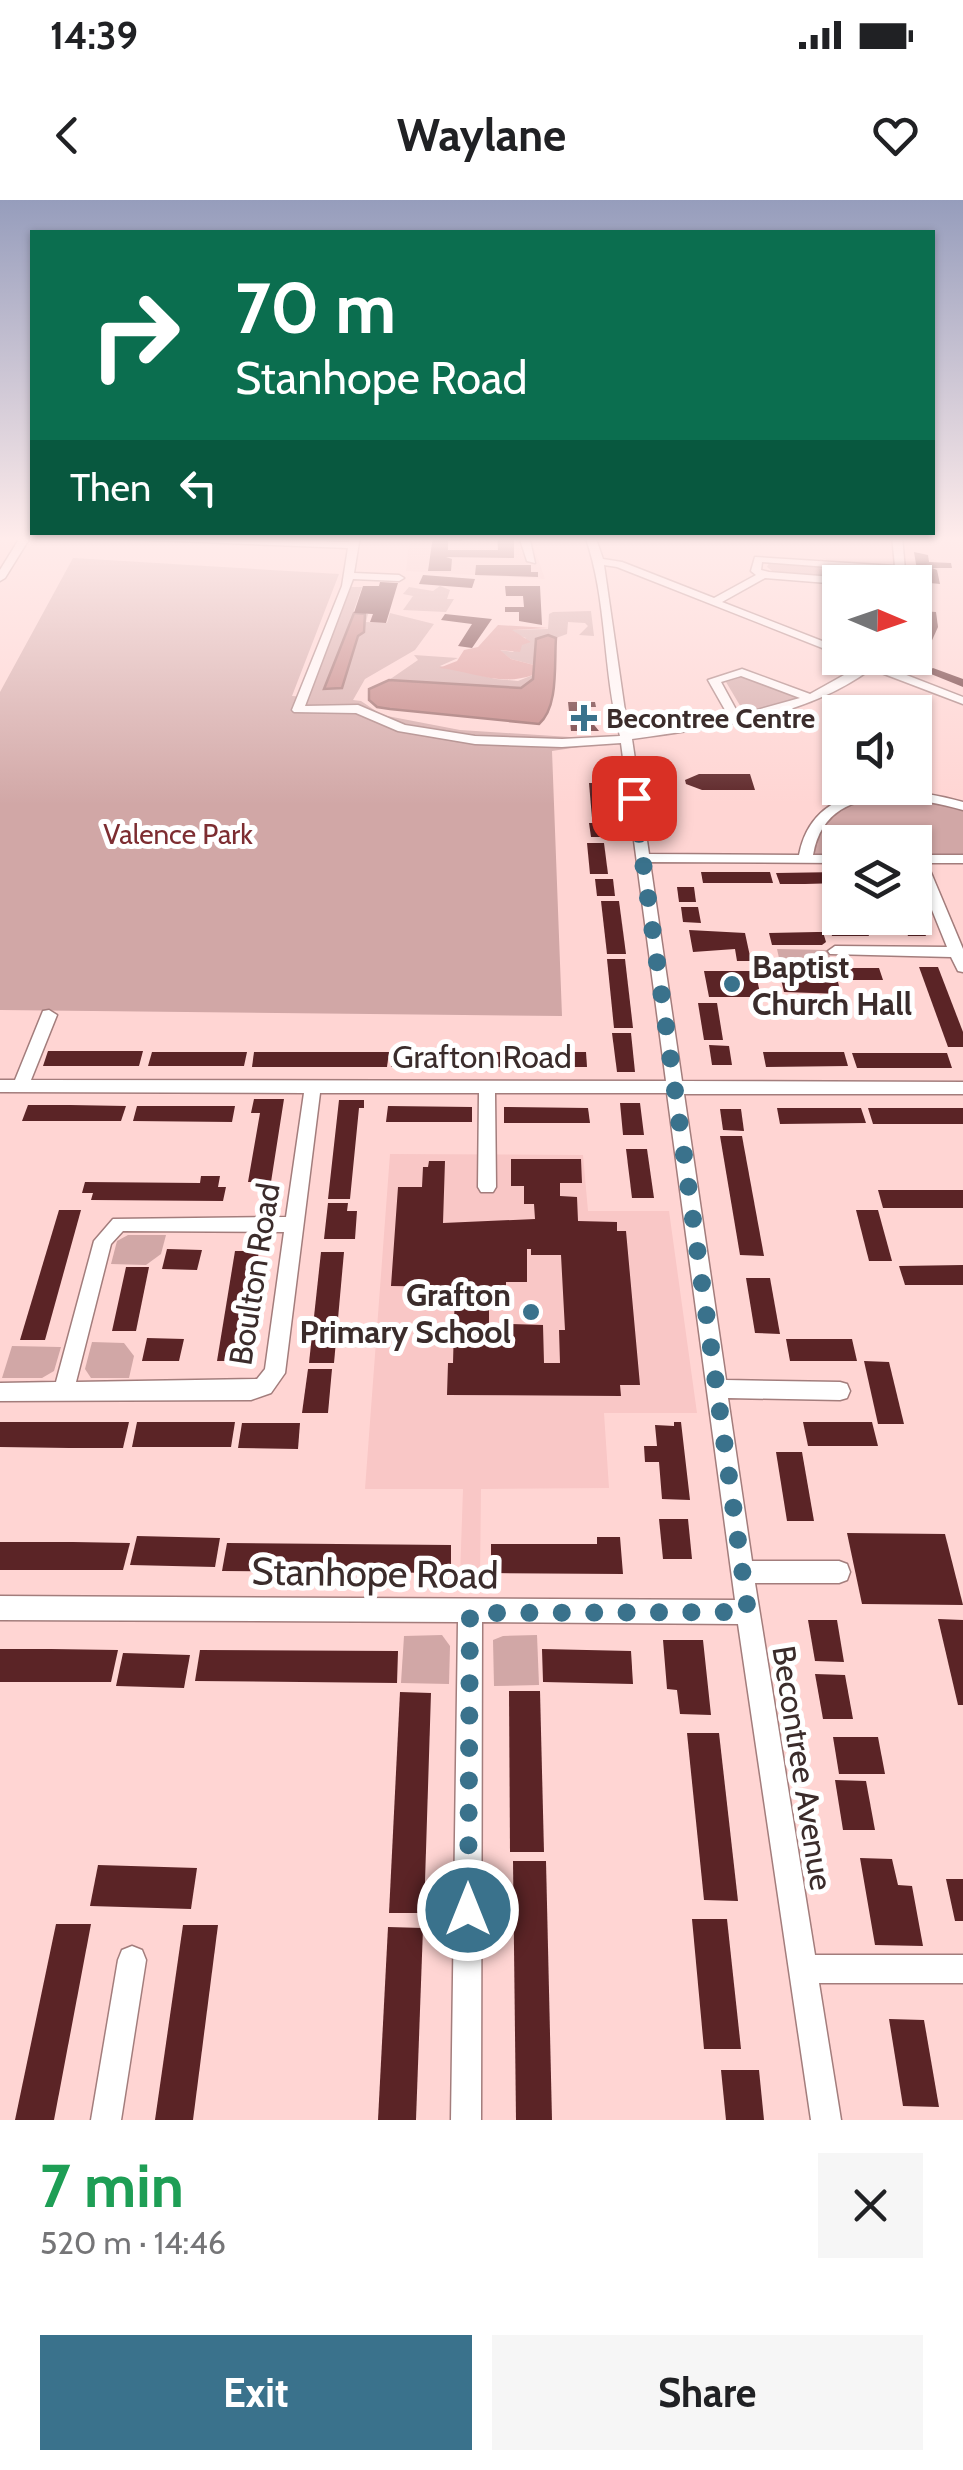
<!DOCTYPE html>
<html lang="en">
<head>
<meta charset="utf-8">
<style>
	body { margin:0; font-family:Cabin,sans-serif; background:#f6f6f6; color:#202124; height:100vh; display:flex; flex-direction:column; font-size:38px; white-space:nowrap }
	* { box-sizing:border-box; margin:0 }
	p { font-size:32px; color:#757577 }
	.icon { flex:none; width:55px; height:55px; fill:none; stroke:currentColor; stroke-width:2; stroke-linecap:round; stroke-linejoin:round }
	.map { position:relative; height:1920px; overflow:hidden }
	.drawer { display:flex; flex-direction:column; background:#fff; flex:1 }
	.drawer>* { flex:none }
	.top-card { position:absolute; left:30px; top:30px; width:905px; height:305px; border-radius:0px; box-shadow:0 2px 8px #0004; background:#0b6e4f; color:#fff; overflow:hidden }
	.needle { width:65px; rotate:92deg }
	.tools { position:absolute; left:822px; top:365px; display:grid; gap:20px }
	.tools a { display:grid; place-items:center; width:110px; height:110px; border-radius:0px; background:#fff; box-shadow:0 2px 8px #0004; font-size:50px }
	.pin { position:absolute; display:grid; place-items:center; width:85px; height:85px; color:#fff; margin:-42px; border-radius:20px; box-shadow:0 5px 15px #0006 }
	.me { position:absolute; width:110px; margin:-55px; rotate:0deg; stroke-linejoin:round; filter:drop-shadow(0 0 8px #0008) }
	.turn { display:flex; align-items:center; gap:35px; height:210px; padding:0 40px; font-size:45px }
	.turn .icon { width:130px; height:130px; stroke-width:2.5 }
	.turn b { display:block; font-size:70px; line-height:85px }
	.then { display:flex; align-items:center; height:95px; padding:0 40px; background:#0003; gap:20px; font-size:38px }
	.round { display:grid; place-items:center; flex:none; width:105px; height:105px; border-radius:0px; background:#f6f6f6 }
	.overview { display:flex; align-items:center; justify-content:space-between; height:170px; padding:0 40px }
	h1 { font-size:60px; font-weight:700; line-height:75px; color:#1e9e55 }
	.cta { display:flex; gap:20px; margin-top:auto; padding:20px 40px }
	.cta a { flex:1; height:115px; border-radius:0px; background:#3a728c; color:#fff; font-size:40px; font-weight:700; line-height:115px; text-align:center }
	.cta a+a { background:#f6f6f6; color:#202124 }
	.status { display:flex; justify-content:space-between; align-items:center; height:70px; padding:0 50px; background:#fff; direction:ltr }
	.status svg { height:28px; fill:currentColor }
	header { display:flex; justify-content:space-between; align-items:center; height:130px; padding:0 40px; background:#fff; font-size:45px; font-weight:700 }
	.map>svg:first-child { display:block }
	.built { fill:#f9c7c6 }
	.green { fill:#d1a7a6 }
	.forest { fill:#da9796 }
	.water { fill:#bc7b7a; stroke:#956362; stroke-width:2.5 }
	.building { fill:#5b2426; fill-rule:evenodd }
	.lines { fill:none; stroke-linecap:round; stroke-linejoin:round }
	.minor-casing { stroke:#a37d7c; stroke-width:3 }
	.minor { fill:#fff; fill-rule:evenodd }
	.route { stroke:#3a728c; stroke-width:18; stroke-dasharray:0 32.4 }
	.poi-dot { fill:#3a728c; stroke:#fff; stroke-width:4 }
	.labels { text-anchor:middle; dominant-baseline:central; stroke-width:10; stroke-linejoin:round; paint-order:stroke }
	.far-poi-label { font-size:28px; font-weight:bold; fill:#3b2c2b; stroke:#fff; text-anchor:start }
	.far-park-label { font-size:28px; fill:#7d2d31; stroke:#fff }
	.poi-label { font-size:32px; font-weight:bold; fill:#3b2c2b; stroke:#fff; text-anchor:start }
	.street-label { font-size:32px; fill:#3b2c2b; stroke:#fff }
	.near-street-label { font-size:38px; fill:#3b2c2b; stroke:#fff }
</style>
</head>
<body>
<div class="status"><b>14:39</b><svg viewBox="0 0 49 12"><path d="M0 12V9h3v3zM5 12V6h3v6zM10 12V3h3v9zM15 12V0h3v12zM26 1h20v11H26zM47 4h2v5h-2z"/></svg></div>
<header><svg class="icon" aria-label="back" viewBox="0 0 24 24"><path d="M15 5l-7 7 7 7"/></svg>Waylane<svg class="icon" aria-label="heart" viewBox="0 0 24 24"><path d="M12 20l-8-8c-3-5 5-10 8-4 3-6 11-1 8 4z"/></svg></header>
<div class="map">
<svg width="963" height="1920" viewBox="0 0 963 1920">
	<rect width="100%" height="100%" fill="#ffd5d3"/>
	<g class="built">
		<path d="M410,336h120l15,43 -139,-8z"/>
		<path d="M390,954l193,1 5,56h81l28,202h-93l5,75 -128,1 -1,89h-20l3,-89h-98z"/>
	</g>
	<g class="green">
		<path d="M73,358l266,16 -47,122 17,1 42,-110h11l-9,26 15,1 -2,8 21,1 3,-10 44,11 -19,26 -50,29 -12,21 8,1 21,14 78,15 141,9 -2,5 -47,7 10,265 -562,-6v-318z"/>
		<path d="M770,361l118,9 5,12 -118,-9 -8,-6z"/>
		<path d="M440,386l10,4 -3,9h7l-8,13 -43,-2 10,-14 -10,-2 6,-7 24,4z"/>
		<path d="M591,411l3,25 -15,-1 9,-9 -3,-3 -17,-1 -1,12 -11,4 -8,-3 -14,30 -23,-6 -12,-9 14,2 13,-14 -15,-5v-3l37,-1 1,-15 4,-2z"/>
		<path d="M414,455l44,3 -18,8 56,13 22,2 15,-6v4l-13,9 -131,-8 29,-20z"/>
		<path d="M746,476l54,22 -55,16 -19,-32z"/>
		<path d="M889,594l74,12v53h-48v-17h-75v17h-35l27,-51z"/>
		<path d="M777,749l51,1 8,27 -53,-1z"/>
		<path d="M128,1035h38l-5,19 -15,11 -35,-1 6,-23z"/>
		<path d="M92,1142l32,1 10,13 -5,22h-38l-6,-9z"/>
		<path d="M12,1146l48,1h1l-7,24 -12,7h-40z"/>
		<path d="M442,1435l8,11 -1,38 -48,-1 3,-47z"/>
		<path d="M537,1435l2,50 -45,1 -1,-46 10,-4z"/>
	</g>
	<path class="forest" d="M498,425l51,3 -37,2 19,12 -9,3 -2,7 -20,-2 11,9 23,6 -1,10c-32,12 -63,-4 -94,-7l18,-7 7,-11 14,-3z"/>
	<g class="water">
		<path d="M354,413l11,1 -1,18 -6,4 -16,52 -18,1z"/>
		<path d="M548,435l8,3c-2,25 3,69 -17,86l-149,-15 -13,-2 -8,-7v-11l20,-9 132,8 12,-9 3,-40z"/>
	</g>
	<g class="building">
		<path d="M433,336h29v5h-14v9h50l-1,-14h17v22l-68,-1 6,2 -1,12h-23z"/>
		<path d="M914,352l14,3 1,7 22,1 1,5h-20l5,2 3,14 -10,-1 -1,-6 -11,-1z"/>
		<path d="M476,365h55v7h7v5l-63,-2z"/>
		<path d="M423,375l52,4 -3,9 -53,-4z"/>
		<path d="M380,382l18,1 -12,40 -16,-1 3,-8 -19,-1 9,-27h16z"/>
		<path d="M505,386h35l2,39 -23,-4v-9h-14v-5h19l-1,-11h-17z"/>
		<path d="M921,411l15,1 2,15 -9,20 -14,-3z"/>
		<path d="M445,414l47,5 -20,29 -14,-2 14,-22 -31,-4z"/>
		<path d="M933,468l30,11v8l-37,-15z"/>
		<path d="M568,502h27l1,5h-7l1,9h7l1,5h-7l8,10h-28z"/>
		<path d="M699,574h51l5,16h-53l-16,-6 -1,-4z"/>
		<path d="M589,583h16l4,35h-17z"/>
		<path d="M589,623h17l2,14h-17z"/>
		<path d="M587,643h17l4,31h-18z"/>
		<path d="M701,672h69l3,11h-70z"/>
		<path d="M840,672v11l-35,1h-25l-4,-11z"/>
		<path d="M595,679h18l2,17h-18z"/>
		<path d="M677,687h17l2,15h-17z"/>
		<path d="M601,701h18l7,53h-19z"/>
		<path d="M681,707h17l3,16 -18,-1z"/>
		<path d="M915,708l11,28h-18l-7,-18h14z"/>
		<path d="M829,725h36l4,11h-37z"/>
		<path d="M689,730l56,3 6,28h-14l-2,-12 -42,3z"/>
		<path d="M817,732h6l3,10 -4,3h-50l-3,-12z"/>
		<path d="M607,759h18l8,69h-19z"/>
		<path d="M919,767h19l25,65v15h-15z"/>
		<path d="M842,768h37l4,12h-38z"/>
		<path d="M704,771h51l6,26h-52z"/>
		<path d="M781,779h51l6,3 3,12 -57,-2z"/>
		<path d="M698,803h19l6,37h-19z"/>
		<path d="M612,833h19l4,39h-18z"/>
		<path d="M709,845l20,1 3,19h-20z"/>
		<path d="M48,851h95l-4,15h-96z"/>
		<path d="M152,852h95l-3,14h-96z"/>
		<path d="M254,852h135l-2,15h-135z"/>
		<path d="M478,852h108l1,15h-110z"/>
		<path d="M763,852h81l4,14 -82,1z"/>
		<path d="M392,853h82l-1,14h-82z"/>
		<path d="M852,853h95l5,15h-95z"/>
		<path d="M254,899h30l-13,83h-23l12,-69h-9z"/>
		<path d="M339,900h25v8h-5l-9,91h-22z"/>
		<path d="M620,903h20l4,32h-21z"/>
		<path d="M28,905h42l56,1 -5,15h-99z"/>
		<path d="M137,906h98l-3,16 -99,-1z"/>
		<path d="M388,906l84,1v15h-86z"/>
		<path d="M504,907l84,1 2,15h-86z"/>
		<path d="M777,908h84l5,15 -86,1z"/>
		<path d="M868,908h95v16h-90z"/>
		<path d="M720,909h21l3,22 -21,-1z"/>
		<path d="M720,936h22l22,120 -24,-1z"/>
		<path d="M626,949h21l7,49h-22z"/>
		<path d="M511,959h70l1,24h-22v13l17,1 1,24 39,1v9h9l14,154h-20l1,11 -174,-1 1,-32h5l2,-76 -64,-1 7,-99h24l1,-20h5l1,-6h16l-2,62 92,-4 -1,-15h-10v-18h-13zM527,1049h4v6h30l4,75h-6l1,33h-16l-1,-38 -32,-1v19h-29v-15h7v-38h17v-8h21z"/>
		<path d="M201,976h19l-2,11h8l-3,14 -132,-1 2,-7h-11l3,-11 115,1z"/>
		<path d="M878,990h85v18h-80z"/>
		<path d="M328,1003h20l-1,8h10l-2,28h-31z"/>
		<path d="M59,1010h22l-36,130h-25z"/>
		<path d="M856,1010h22l14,51h-23z"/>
		<path d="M167,1049l35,1 -5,20 -35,-1z"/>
		<path d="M235,1051h24l-17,110h-25z"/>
		<path d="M321,1052h23l-10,111h-25z"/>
		<path d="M963,1065v20h-58l-6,-19z"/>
		<path d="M126,1067h23l-13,64h-24z"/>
		<path d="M746,1078h24l10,56 -25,-1z"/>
		<path d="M147,1138l37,1 -5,22h-37z"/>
		<path d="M786,1139h66l5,22h-67z"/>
		<path d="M864,1161l25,1 15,62h-26z"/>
		<path d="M308,1169h24l-4,44h-26z"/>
		<path d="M0,1222h129l-6,26h-54l-69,-1z"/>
		<path d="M137,1222h98l-4,25h-99z"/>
		<path d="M674,1222h7l9,78 -28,-1 -3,-37h-14l-1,-16h13l-2,-21 19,1z"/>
		<path d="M803,1222h69l6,24h-70z"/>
		<path d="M242,1223h58l-2,26 -60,-1z"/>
		<path d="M776,1252h26l12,69h-27z"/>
		<path d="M659,1319h29l4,40h-29z"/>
		<path d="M847,1333l98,1 18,71 -101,-1z"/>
		<path d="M137,1336l83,2 -5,29 -85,-2z"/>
		<path d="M597,1337h23l3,37 -132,-1v-29h106z"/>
		<path d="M0,1342h73l57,1 -7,27h-123z"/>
		<path d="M227,1343l224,2v28l-229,-2z"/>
		<path d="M938,1419l25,1v85h-5z"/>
		<path d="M808,1420h29l7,42 -29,-1z"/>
		<path d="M663,1440h40l8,75 -31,-1 -3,-24 -10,-1z"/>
		<path d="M0,1449h51l67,1 -7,32h-111z"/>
		<path d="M542,1449l89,2 2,33 -90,-2z"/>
		<path d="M200,1450l198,1 -1,32 -202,-2z"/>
		<path d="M123,1453l67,2 -6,33 -68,-2z"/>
		<path d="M815,1474l30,1 8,44h-30z"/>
		<path d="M509,1491h31l4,161h-34z"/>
		<path d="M400,1492l31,1 -7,220h-35z"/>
		<path d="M687,1533h32l19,168 -34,-1z"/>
		<path d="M833,1537h45l7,37h-46z"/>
		<path d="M835,1580l31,1 9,49h-32z"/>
		<path d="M860,1658l32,1 6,26 14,1 11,60 -48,-1z"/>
		<path d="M513,1661h33l6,259h-36z"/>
		<path d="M98,1665l99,3 -6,41 -101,-3z"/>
		<path d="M946,1679h17v42h-8z"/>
		<path d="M692,1719h35l14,130h-37z"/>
		<path d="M56,1724h35l-37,196h-39z"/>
		<path d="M183,1725h35l-25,195h-38z"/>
		<path d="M388,1727l35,1 -7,192h-38z"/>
		<path d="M889,1819l35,1 15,87 -36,-1z"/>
		<path d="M721,1870h38l5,50h-38z"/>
	</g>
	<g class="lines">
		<g class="minor-casing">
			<g id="minor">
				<path d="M21,336h10l-26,42 -5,3v-11z"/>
				<path d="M123,336l226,6 1,-6h10l-6,37 45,2 5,3 -5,3 -46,-2 -48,127 53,-1 47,20 70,11 87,3 58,-3c-18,-65 -12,-136 -35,-200h10l8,23 19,3 92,36 42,-23 -5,-4 4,-14 140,9 -3,-30h10l4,46h-10l-1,-10 -133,-10 -1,8 8,2 90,7 5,3 -24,2 -75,-6 -43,24 118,46v7l-223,-88 -13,-2 21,146 6,21 98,-15 -21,-37 34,-11 68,25 52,-29 -13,-7 20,2 15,-2 -6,6 85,33v7l-92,-35c-68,50 -157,58 -239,70l17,115 150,1c15,-78 104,-70 164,-53v8c-55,-15 -137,-29 -150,45h27v8l-190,-1 32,219 281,1v12h-279l42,286 114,2 7,2 3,7 -3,7 -7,2 -112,-2 24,163h87l8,3 3,8 -3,8 -8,3h-84l60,372h148v28h-144l22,137h-30l-73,-496 -256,-2 -1,498h-30l7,-498 -458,-2v-24l735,4 -68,-507h-172l1,94 -3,5h-12l-3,-5 1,-94h-159l-35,280 -14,20 -20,7 -251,1v-18l56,-1 38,-141 19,-22 173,-2 18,-124 -304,-1v-12h15l28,-69 6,-1 8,5 -26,65 635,1 -45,-338 -59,4 -87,-3 -77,-13 -42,-18 -62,-1 -2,-2 50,-124 6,-38 -220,-9zM741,476l59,22 -61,17 -18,-33zM123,1031l161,1 -19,137 -8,10 -181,3 35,-138z"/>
				<path d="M519,336h10l6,27 -8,-2z"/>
				<path d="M915,655h48v8h-36l36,86v23l-5,-1 -7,-14 -121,-3 -2,-3 7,-5 112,1 -32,-79z"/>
				<path d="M132,1746l10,4 4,10 -25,160h-30l27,-160 4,-10z"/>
			</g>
		</g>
		<use href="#minor" class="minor"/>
	</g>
	<linearGradient id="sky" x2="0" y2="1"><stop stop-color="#969dbc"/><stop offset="0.56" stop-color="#ffeceb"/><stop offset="1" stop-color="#ffeceb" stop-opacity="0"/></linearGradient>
	<rect width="963" height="605" fill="url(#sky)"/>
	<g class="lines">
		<path class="route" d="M468,1710l2,-297 278,-1 -114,-814"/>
	</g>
	<g class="poi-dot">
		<path d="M579 503h10v10h10v10h-10v10h-10v-10h-10v-10h10z"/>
		<circle cx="732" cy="784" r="10"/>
		<circle cx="531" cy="1112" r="10"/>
	</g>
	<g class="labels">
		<g class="far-poi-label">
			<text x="606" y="518">Becontree Centre</text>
		</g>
		<g class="far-park-label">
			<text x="178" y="634">Valence Park</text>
		</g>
		<g class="poi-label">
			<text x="752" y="766">Baptist<tspan x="752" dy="37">Church Hall</tspan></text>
			<text x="511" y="1094" text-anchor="end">Grafton<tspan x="511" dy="37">Primary School</tspan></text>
		</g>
		<g class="street-label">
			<text x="482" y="856">Grafton Road</text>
			<text transform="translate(254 1074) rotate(-81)">Boulton Road</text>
			<text transform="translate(803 1568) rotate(81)">Becontree Avenue</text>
		</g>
		<g class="near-street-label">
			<text transform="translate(375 1373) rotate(1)">Stanhope Road</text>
		</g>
	</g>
</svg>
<div class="tools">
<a><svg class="needle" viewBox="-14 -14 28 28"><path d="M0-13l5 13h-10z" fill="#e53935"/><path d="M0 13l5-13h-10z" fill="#757577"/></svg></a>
<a><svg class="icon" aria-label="sound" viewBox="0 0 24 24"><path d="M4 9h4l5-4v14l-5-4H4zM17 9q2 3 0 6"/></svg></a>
<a><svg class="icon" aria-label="layers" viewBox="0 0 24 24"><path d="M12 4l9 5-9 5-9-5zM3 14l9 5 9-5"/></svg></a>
</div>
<div class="pin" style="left:634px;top:598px;background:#d93025"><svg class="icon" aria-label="arrive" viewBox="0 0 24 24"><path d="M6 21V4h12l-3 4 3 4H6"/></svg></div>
<svg class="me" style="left:468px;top:1710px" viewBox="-20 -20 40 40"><circle r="17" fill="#3a728c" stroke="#fff" stroke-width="3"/><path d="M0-11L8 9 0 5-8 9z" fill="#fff"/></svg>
<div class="top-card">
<div class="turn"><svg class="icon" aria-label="right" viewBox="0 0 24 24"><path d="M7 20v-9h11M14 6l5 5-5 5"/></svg><div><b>70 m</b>Stanhope Road</div></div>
<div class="then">Then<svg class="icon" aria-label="left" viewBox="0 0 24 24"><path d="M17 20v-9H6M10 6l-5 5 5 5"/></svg></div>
</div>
</div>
<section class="drawer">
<div class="overview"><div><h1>7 min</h1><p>520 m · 14:46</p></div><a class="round"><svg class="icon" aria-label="close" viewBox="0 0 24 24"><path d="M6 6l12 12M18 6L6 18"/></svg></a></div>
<div class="cta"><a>Exit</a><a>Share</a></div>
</section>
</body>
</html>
